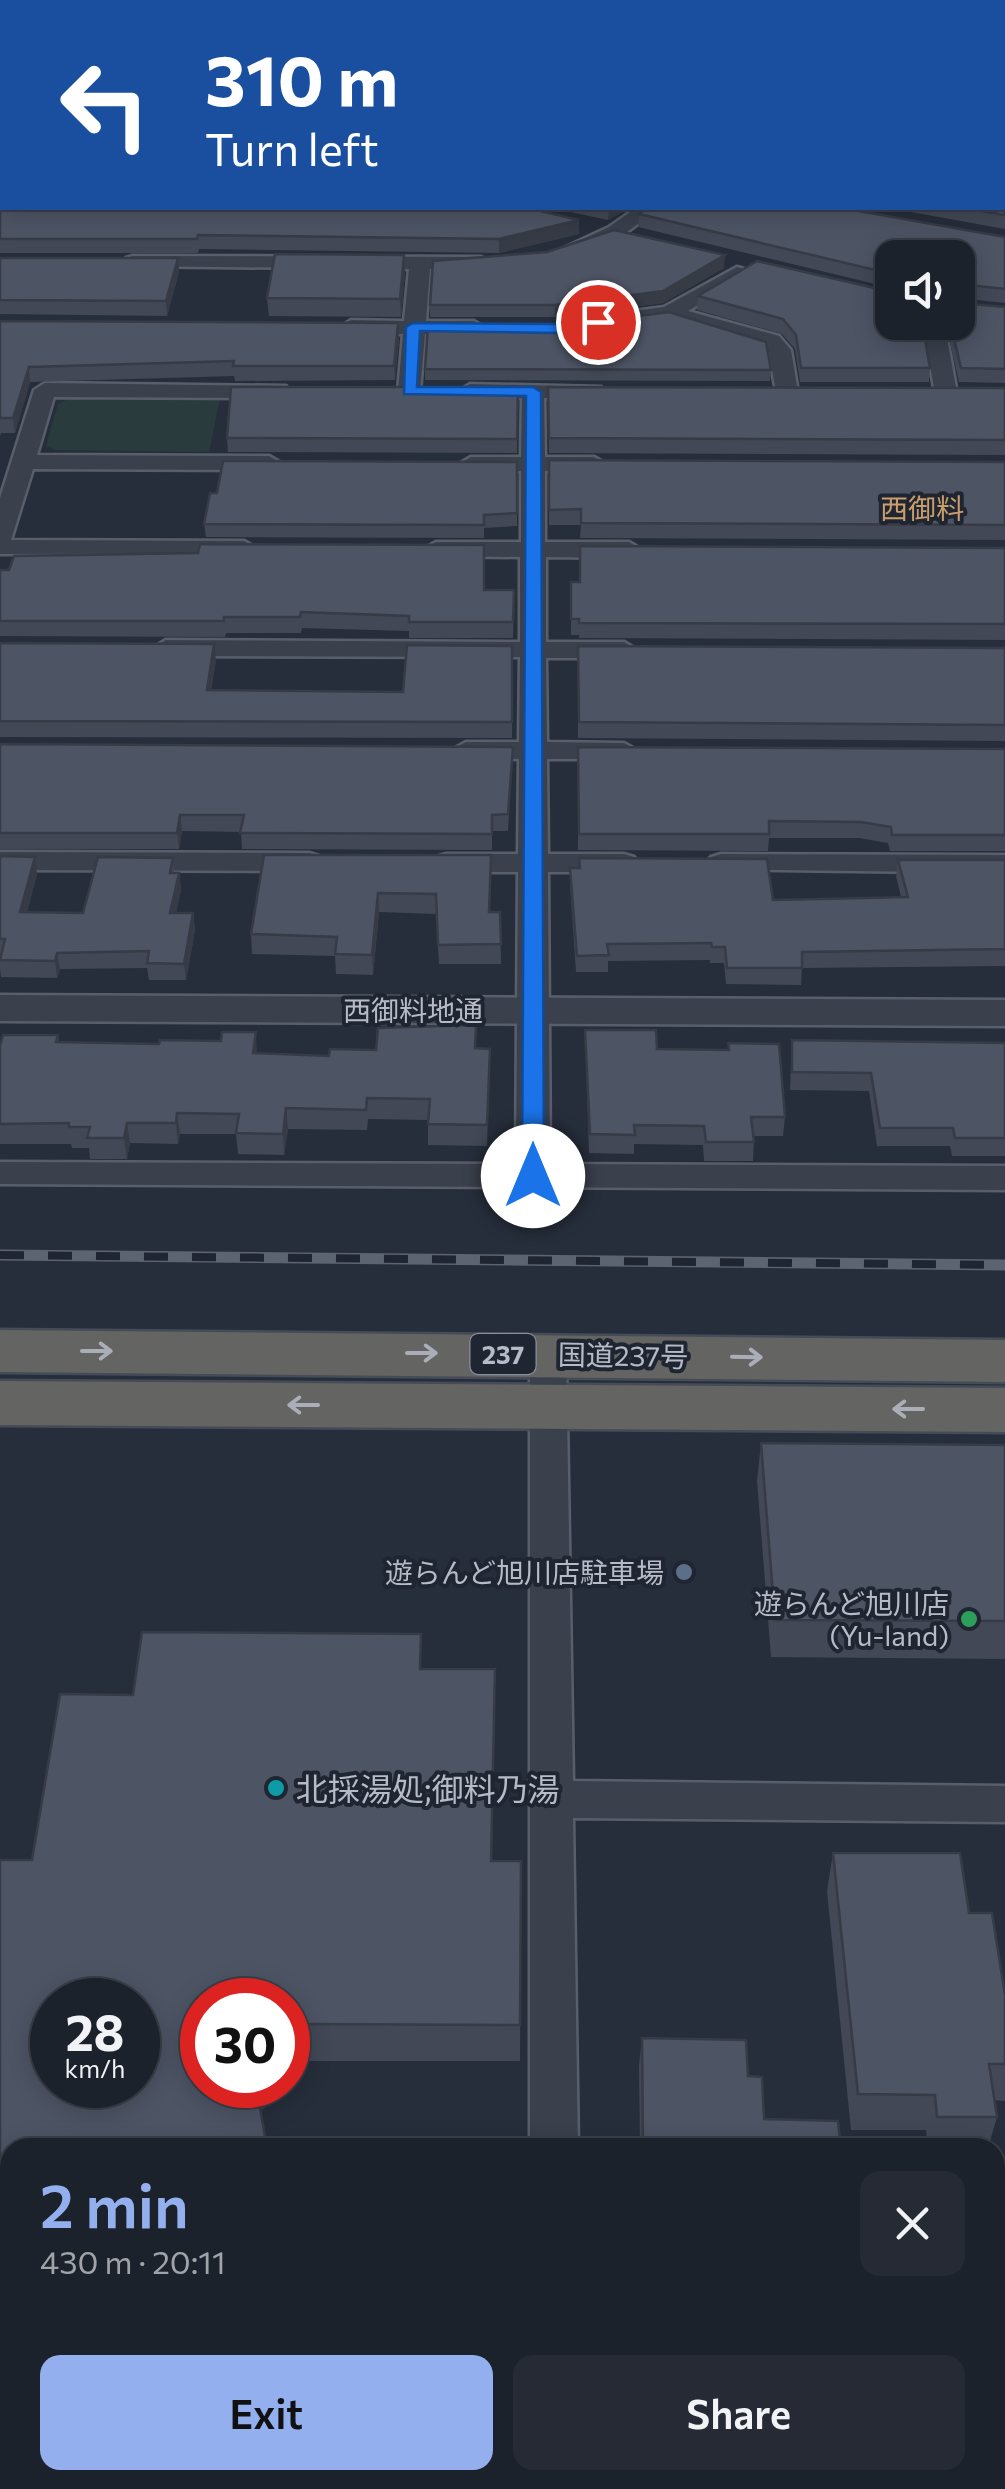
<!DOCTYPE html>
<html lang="en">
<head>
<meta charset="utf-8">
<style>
	body { margin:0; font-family:Commissioner,"Noto Sans JP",sans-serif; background:#252a34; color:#f1f3f6; height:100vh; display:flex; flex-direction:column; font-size:38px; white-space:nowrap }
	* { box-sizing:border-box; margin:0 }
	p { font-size:32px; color:#a0a4a9 }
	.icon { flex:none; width:55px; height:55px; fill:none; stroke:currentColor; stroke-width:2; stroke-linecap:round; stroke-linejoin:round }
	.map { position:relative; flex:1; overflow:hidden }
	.sheet { position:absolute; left:0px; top:2138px; width:1005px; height:352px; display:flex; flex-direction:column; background:#1c222c; border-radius:30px 30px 0 0; box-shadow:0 5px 25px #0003,0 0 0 2px #3a3f48 }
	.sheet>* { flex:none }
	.top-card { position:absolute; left:0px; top:0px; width:1005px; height:210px; box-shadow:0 5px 25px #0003,0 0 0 2px #3a3f48; background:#1a4fa0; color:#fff; overflow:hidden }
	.controls { position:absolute; left:875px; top:240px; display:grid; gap:20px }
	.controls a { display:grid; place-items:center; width:100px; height:100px; border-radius:20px; background:#1c222c; box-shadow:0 5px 25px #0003,0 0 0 2px #3a3f48; font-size:50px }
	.speed { position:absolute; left:30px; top:1978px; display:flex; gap:20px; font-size:50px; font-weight:700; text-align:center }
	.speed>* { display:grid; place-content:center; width:130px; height:130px; border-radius:50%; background:#1c222c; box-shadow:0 5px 25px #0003,0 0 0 2px #3a3f48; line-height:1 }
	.speed small { font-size:25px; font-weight:400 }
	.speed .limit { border:15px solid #d22; background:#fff; color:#111 }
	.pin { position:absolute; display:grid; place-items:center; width:85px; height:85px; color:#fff; margin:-42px; border:5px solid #fff; border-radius:50%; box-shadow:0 2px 10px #0007 }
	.me { position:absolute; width:110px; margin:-55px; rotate:0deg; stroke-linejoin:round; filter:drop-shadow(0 0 8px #0008) }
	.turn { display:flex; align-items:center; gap:35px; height:210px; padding:0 40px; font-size:45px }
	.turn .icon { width:130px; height:130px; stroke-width:2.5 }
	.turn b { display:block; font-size:70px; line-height:85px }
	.round { display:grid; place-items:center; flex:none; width:105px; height:105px; border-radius:20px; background:#252a34 }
	.head { display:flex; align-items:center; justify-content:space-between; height:170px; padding:0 40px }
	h1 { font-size:60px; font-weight:600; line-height:75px; color:#94afee }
	.action { display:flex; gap:20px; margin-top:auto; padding:20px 40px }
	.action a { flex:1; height:115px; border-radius:20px; background:#94afee; color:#111; font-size:40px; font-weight:600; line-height:115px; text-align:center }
	.action a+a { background:#252a34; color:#f1f3f6 }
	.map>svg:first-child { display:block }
	.green { fill:#293b3d }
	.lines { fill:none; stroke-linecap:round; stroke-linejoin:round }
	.stream { stroke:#3d4a62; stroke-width:15 }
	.pedestrian-casing { stroke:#585e6a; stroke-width:4 }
	.minor-casing { stroke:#585e6a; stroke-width:5 }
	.tertiary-casing { stroke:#585e6a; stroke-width:5 }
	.trunk-casing { stroke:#454b57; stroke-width:5 }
	.pedestrian { fill:#3a404c; fill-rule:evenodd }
	.minor { fill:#3a404c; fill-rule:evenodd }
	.tertiary { fill:#3a404c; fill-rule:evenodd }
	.trunk { fill:#646462; fill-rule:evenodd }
	.rail-casing { stroke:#5c6472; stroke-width:11 }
	.rail { stroke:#1f2531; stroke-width:8; stroke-dasharray:24; stroke-linecap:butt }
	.wall { fill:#424856 }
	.shaded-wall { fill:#363b46 }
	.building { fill:#4d5464; stroke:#363b46; stroke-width:2.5; fill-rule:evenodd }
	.oneway { stroke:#aaaeb8 }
	.route { fill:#1a73e8; stroke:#114b97; stroke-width:2.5 }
	.service-dot { fill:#5c6f8a; stroke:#1f2531; stroke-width:4 }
	.leisure-dot { fill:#2e9e5b; stroke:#1f2531; stroke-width:4 }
	.culture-dot { fill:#0f9aa8; stroke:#1f2531; stroke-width:4 }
	.labels { text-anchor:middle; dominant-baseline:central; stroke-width:8; stroke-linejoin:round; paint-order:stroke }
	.shield { fill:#1f2531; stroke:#898e9a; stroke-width:2.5 }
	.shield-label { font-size:25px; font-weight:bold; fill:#b6bbc7 }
	.far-quarter-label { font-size:28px; fill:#ca9d6d; stroke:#1f2531 }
	.street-label { font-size:28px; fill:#b6bbc7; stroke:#1f2531 }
	.poi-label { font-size:28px; fill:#b6bbc7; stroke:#1f2531; text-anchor:end }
	.near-poi-label { font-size:32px; fill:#b6bbc7; stroke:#1f2531; text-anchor:start }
</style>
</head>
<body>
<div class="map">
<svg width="1005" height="2489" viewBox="0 0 1005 2489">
	<rect width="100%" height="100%" fill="#262e3b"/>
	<g class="green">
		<path d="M70,398h150l-11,54 -154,-2 -9,-4 12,-42z"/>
		<path d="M10,2389v91h535v9h-545v-98z"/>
	</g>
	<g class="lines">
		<g class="stream">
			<path d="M995,2336l10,-3"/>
			<path d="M504,2489l29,-9"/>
		</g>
		<g class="pedestrian-casing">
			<path id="pedestrian" d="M958,0h14l1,2h-13z"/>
		</g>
		<g class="minor-casing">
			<g id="minor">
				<path d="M480,0h18v2h-17z"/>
				<path d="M599,0h18l1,2h-17z"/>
				<rect x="1002" y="41" width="3" height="10"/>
				<path d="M1002,123l3,1v18l-3,-1z"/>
				<path d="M636,208h23l-36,27 -47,18 -10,-6 43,-20z"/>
				<path d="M133,256l348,1 10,6 -3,4 -58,2 -4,52h48l11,7 -11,7 -49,-1 -5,57 -11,7 -11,-7 5,-57h-52l-11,-7 11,-7 53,1 5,-52 -283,-3 -3,-4 3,-4z"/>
				<path d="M737,267l7,2 4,4 -4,4 -56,34 91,25 12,14 7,42 -3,5 -8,2 -11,-7 -7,-40 -6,-6 -94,-26 -43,6 -11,-7 11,-7 38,-5z"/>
				<path d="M922,322h22l13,71 -3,5 -8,2 -11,-7z"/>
				<path d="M45,383l241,3 3,5 -11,7 -224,-1 -17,58 232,1 12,7 -12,7 -236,-1 -22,71 233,1 12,7 -3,5 -253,1v-56l34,-108z"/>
				<path d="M470,384l131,3 3,5 -11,7 -49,-1 1,59h49l12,7 -12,7h-49v71h84l13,8 -13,8 -83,-1v85h78l13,8 -13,8h-78l1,84 77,1 14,8 -14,8h-77l1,95h76l10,3 5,6 -5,6 -10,3h-76l2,292 455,2v24l-1005,-6v-22l516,2 2,-292h-72l-10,-3 -5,-6 5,-6 10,-3h72l1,-95 -53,-1 -14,-8 14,-8h53l1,-85 -354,-1 -13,-8 13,-8 354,2v-85l-84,-1 -12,-7 12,-7h85v-71h-50l-12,-7 12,-7h50l1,-59 -60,-2 -3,-5z"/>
				<path d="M0,852l309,1 10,3 5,6 -5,6 -10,3 -309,-1z"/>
				<path d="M721,854l284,1v18l-294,-4 -5,-6 5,-6z"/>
				<path d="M548,1341l13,4 5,9 7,427 432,5v36l-432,-4 5,330h-48v-794l5,-9z"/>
				<rect x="531" y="2480" width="52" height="9"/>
			</g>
		</g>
		<g class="tertiary-casing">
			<path id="tertiary" d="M0,995l1005,5v26l-1005,-5z"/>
		</g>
		<g class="trunk-casing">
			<g id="trunk">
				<path d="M0,1330l1005,10v42l-1005,-10z"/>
				<path d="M0,1381l1005,7v44l-1005,-7z"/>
			</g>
		</g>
		<use href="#pedestrian" class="pedestrian"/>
		<use href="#minor" class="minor"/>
		<use href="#tertiary" class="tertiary"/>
		<use href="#trunk" class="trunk"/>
		<g class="rail-casing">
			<path id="rail" d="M0,1255l1005,10"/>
		</g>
		<use href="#rail" class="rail"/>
	</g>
	<g class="wall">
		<path d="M2,98v45h-2v-21l2,-5h-2v-18z"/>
		<path d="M1003,138h2v91l-116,-21h113z"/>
		<path d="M0,197l579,23v14l-80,19 -300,-4 -1,4h-198z"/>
		<path d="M552,208h78l-22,12z"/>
		<path d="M639,214l366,23v66l-47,-5 -66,-40v30l-254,-61z"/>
		<path d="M404,255l1,18 -4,44 -132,-1 -2,-18z"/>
		<path d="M0,258h178l1,14 -12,44 -167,-2z"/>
		<path d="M724,268l-61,35 -108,14h-125v-12z"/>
		<path d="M892,292l38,76 -1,14h-129l-5,-33 -13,-15 -85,-24 1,-14z"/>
		<path d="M960,303l45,4v76l-46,-1 -14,-60h13z"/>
		<path d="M0,321l399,17 -4,42 -160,1 -1,-5 -204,6 -15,51h-14l-1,3z"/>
		<path d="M425,369l346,1 -1,11 -345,-1z"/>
		<path d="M518,387l-1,66 -289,-1 -1,-14z"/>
		<path d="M548,387l457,1v67l-456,-2z"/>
		<path d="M549,460l456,2v78l-425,-2 1,-13h-32z"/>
		<path d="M517,462v64l-33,2v10l-278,-1 -2,-13z"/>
		<path d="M1005,548v92l-426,-2v-3h-8v-37z"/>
		<path d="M0,570l514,20 -1,48h-104v-7l-107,-3 -1,5h-75l-1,4 -225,-1z"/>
		<path d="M0,643l216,17 -5,30 192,2 109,-46v92l-512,-1z"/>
		<path d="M578,646l427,2v93l-427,-3z"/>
		<path d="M0,744l513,3 -5,84h-16v19l-250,-1 -1,-17 -59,-1 -3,18h-179z"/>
		<path d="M578,747l427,2v102h-115l-2,-8 -29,-5h-90l-1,13 -190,-1z"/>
		<path d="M491,855l-1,57h10l1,52h-62l-3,-50 -57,-2 -6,63 -37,-1 -1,-18 -83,-2 -1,-20z"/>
		<path d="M0,856l37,18 -10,38 56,1 90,-55 1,15h5l2,17 -5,23h17l2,17 -9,50h-37l-2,-12 -87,1 -3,9 -56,-1 -1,-8z"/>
		<path d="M898,860h107v106l-203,2 -1,17 -75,-1 -2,-21h-14v-3l-102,1v11h-32l-6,-87v-17l203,32 128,-3 -5,-21z"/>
		<path d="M585,1030l72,19 71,1v-7l57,74 -2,19h-29l-1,25h-49l-1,-16 -69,-1v10l-45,-1z"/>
		<path d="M58,1035l1,7 198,12 72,2 161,-7 -3,97 -59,-1v-25l-60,-1 -1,11 -79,-1 -4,26 -46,-1 -2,-20h-56l-2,10 -48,-1 -3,16h-37l-1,-11h-17l-1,-4h-71v-98z"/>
		<path d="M792,1040l213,3v113h-53l-2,-10h-73l-8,-55 -79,-1z"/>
		<path d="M761,1443l244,2v214l-234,-2 -14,-176z"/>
		<path d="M423,1669l72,39 -3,153h29l-1,200h-217l-15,18v-79l-86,85h81l-22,27 -251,36v233l-10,3v-524h32l101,-165z"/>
		<path d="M833,1853l136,60 36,82v106l-10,-1 2,17 -9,31h-60l-2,-18h-75l-24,-239z"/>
		<path d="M642,2038l106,38 16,43 77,29h-201l-1,-83z"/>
	</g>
	<g class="shaded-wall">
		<path d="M0,180h2v14l-2,1z"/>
		<path d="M609,208h21l-22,12z"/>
		<path d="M579,220v14l-80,19v-14z"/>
		<path d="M404,255l1,18 -4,44 -1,-18z"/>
		<path d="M725,255l-1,13 -61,35 -108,14v-12z"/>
		<path d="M178,258l1,14 -12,44 -1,-15z"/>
		<path d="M398,323l1,15 -4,42 -1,-14z"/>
		<path d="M29,367l1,15 -15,51 -2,-15z"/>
		<path d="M214,644l2,16 -8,45 -1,-15z"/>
		<path d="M180,815l2,16 -3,18 -2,-16z"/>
		<path d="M35,857l2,17 -14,54 -3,-16z"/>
		<path d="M179,873l2,17 -9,40 -2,-17z"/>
		<path d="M378,893l1,19 -6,63 -1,-20z"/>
		<path d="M193,913l2,17 -9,50 -2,-16z"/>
		<path d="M57,953l3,16 -3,9 -2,-17z"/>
		<path d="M256,1032l1,21 -3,21 -1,-21z"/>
		<path d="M490,1049v21l-3,76v-21z"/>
		<path d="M286,1108l2,21 -4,26 -1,-21z"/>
		<path d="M177,1113l3,21 -2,10 -2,-21z"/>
		<path d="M127,1123l3,20 -3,16 -3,-21z"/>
		<path d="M299,2024l4,37 -15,18v-41z"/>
		<path d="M256,2085h27l-23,28z"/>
		<path d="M10,2345v36l-10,3v-36z"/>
	</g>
	<g class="building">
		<path d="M0,0h94l-1,2h-91v15l-2,1z"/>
		<rect x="508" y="0" width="78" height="2"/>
		<path d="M683,0h255l1,2h-255z"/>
		<path d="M2,32v59l-2,-10v-48z"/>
		<path d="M1002,135l3,3v77l-41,-7h38z"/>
		<path d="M2,145v35h-2v-34z"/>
		<path d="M2,196v12h526l51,12 -80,19 -301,-4 -1,4h-197v-42z"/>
		<path d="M647,208h195l163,29v52l-45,-5 -2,3v-29h-66v16l-253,-60z"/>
		<path d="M614,230l111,25 -62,36 -108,14h-125l3,-44 114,-9z"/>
		<path d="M275,254l129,1 -4,44 -133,-1z"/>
		<path d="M0,258h178l-12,43 -166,-1z"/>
		<path d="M757,261l135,31v30h30l8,46h-129l-5,-33 -13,-16 -85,-23z"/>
		<path d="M958,301l2,2 45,4v62l-44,-1 -11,-46h8z"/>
		<path d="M669,312l97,30 5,28 -346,-1 3,-43 128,1z"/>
		<path d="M0,321l398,2 -4,43h-161l1,-5 -205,6 -16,51h-13z"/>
		<path d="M231,387h287l-1,52 -290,-1z"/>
		<path d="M548,387l457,1v52l-456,-2z"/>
		<path d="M549,460l456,2v63l-424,-2v-14l-32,1z"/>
		<path d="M223,461l294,1v51l-33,2v10l-280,-1 6,-31h7z"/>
		<path d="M200,544l284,1v45h30l-1,32h-104v-6l-108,-4 -1,5h-76v4h-224v-51h9l5,-14 184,-3z"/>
		<path d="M580,546l425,2v76l-426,-1v-4h-8v-37h9z"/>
		<path d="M0,643l214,1 -7,46 196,2 4,-47 105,1v76l-512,-1z"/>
		<path d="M578,646l427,2v77l-426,-3z"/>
		<path d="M0,744l513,3 -5,67 -16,1v19l-252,-1 4,-18h-64l-3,18h-177z"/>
		<path d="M578,747l427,2v86h-113l-1,-8 -30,-5 -92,-1v13h-190z"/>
		<path d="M264,855h227l-2,57h11l1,32 -63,1 -2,-51 -58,-1 -6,62 -37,-1 2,-17 -86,-3z"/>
		<path d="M0,856l35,1 -15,55 63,1 15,-56 75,1 -3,15h9l-9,40h23l-9,51 -37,-1 2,-12 -92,2 -2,8 -55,-1 5,-21h-5z"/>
		<path d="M579,858l188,1 6,41 135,-3 -10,-37h107v89l-203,3v16h-75l-2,-21h-13l-1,-4 -104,1 2,11 -32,1 -7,-88h10z"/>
		<path d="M476,1025l-1,23 15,1 -3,76 -59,-1 2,-25 -63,-1 -1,12 -80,-2 -3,26 -47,-1 3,-19 -62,-1 -1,10h-49l-3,15h-37l3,-11h-21v-4l-69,1v-78l3,-11h55l-2,7 103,2 1,-4 61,1 1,-9h34l-3,21 76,3 1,-7 46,1 2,-22z"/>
		<path d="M585,1030h71l1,19 72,1 -1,-7 51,1 6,73h-34l3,25h-48l-2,-16 -70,-1 1,10 -45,-1z"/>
		<path d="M792,1040l213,3v95h-50l-2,-10h-73l-9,-55 -79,-1z"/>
		<path d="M761,1443l244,2v176l-230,-1z"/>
		<path d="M142,1632l279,2 -1,35h75l-4,192h30l-1,164 -221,-1 -11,14v-38h-86v85h54l11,63h-257v197l-10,3v-488h32l28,-166 73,1zM52,2000h86v85h-86z"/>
		<path d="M833,1853h127l9,60h23l13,82v69h-16l8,53h-60l-2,-22 -77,-1z"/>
		<path d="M642,2038l104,2 2,36 14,1 2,42 74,2 3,27h-198z"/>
	</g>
	<defs><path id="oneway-shaft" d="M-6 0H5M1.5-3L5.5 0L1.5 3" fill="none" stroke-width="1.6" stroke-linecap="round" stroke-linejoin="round" transform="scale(2.5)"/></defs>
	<g class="oneway">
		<use href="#oneway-shaft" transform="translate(97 1351)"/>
		<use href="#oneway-shaft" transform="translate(422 1353)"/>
		<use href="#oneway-shaft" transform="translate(747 1357) rotate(1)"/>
		<use href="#oneway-shaft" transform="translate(303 1405) rotate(-180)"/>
		<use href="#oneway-shaft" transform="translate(908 1409) rotate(-180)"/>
	</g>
	<path class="route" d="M598,318l7,4 -2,3 -48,8 -135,-2 -3,56h116l8,5 3,784 -11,8 -11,-8 4,-780 -122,-2 2,-67 7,-4 142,1z"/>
	<circle class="service-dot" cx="684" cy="1572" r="10"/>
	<circle class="leisure-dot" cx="969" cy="1619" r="10"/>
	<circle class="culture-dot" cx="276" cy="1788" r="10"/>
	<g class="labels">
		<rect class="shield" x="470.5" y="1334" width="65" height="40" rx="8"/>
		<g class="shield-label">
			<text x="503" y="1354">237</text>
		</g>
		<g class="far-quarter-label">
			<text x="922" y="508">西御料</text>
		</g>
		<g class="street-label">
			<text x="413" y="1010">西御料地通</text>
			<text transform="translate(623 1355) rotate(1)">国道237号</text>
		</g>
		<g class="poi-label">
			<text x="664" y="1572">遊らんど旭川店駐車場</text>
			<text x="949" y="1603">遊らんど旭川店<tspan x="949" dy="32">(Yu-land)</tspan></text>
		</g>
		<g class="near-poi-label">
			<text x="296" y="1788">北採湯処;御料乃湯</text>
		</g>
	</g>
</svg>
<div class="controls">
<a><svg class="icon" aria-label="sound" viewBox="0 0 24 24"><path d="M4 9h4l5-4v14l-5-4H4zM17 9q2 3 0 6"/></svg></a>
</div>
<div class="speed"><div>28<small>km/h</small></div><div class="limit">30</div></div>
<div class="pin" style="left:598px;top:322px;background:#d93025"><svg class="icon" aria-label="arrive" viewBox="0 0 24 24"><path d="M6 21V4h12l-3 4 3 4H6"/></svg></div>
<svg class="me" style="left:533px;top:1176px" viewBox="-20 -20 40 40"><circle r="19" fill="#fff"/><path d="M0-13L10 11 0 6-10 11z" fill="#1a73e8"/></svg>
<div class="top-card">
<div class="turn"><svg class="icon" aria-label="left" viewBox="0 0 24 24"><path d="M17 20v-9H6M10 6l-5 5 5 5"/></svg><div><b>310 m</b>Turn left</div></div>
</div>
<section class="sheet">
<div class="head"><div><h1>2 min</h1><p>430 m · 20:11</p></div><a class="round"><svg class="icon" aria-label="close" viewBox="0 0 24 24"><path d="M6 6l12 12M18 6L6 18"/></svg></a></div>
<div class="action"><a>Exit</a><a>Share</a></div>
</section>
</div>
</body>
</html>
